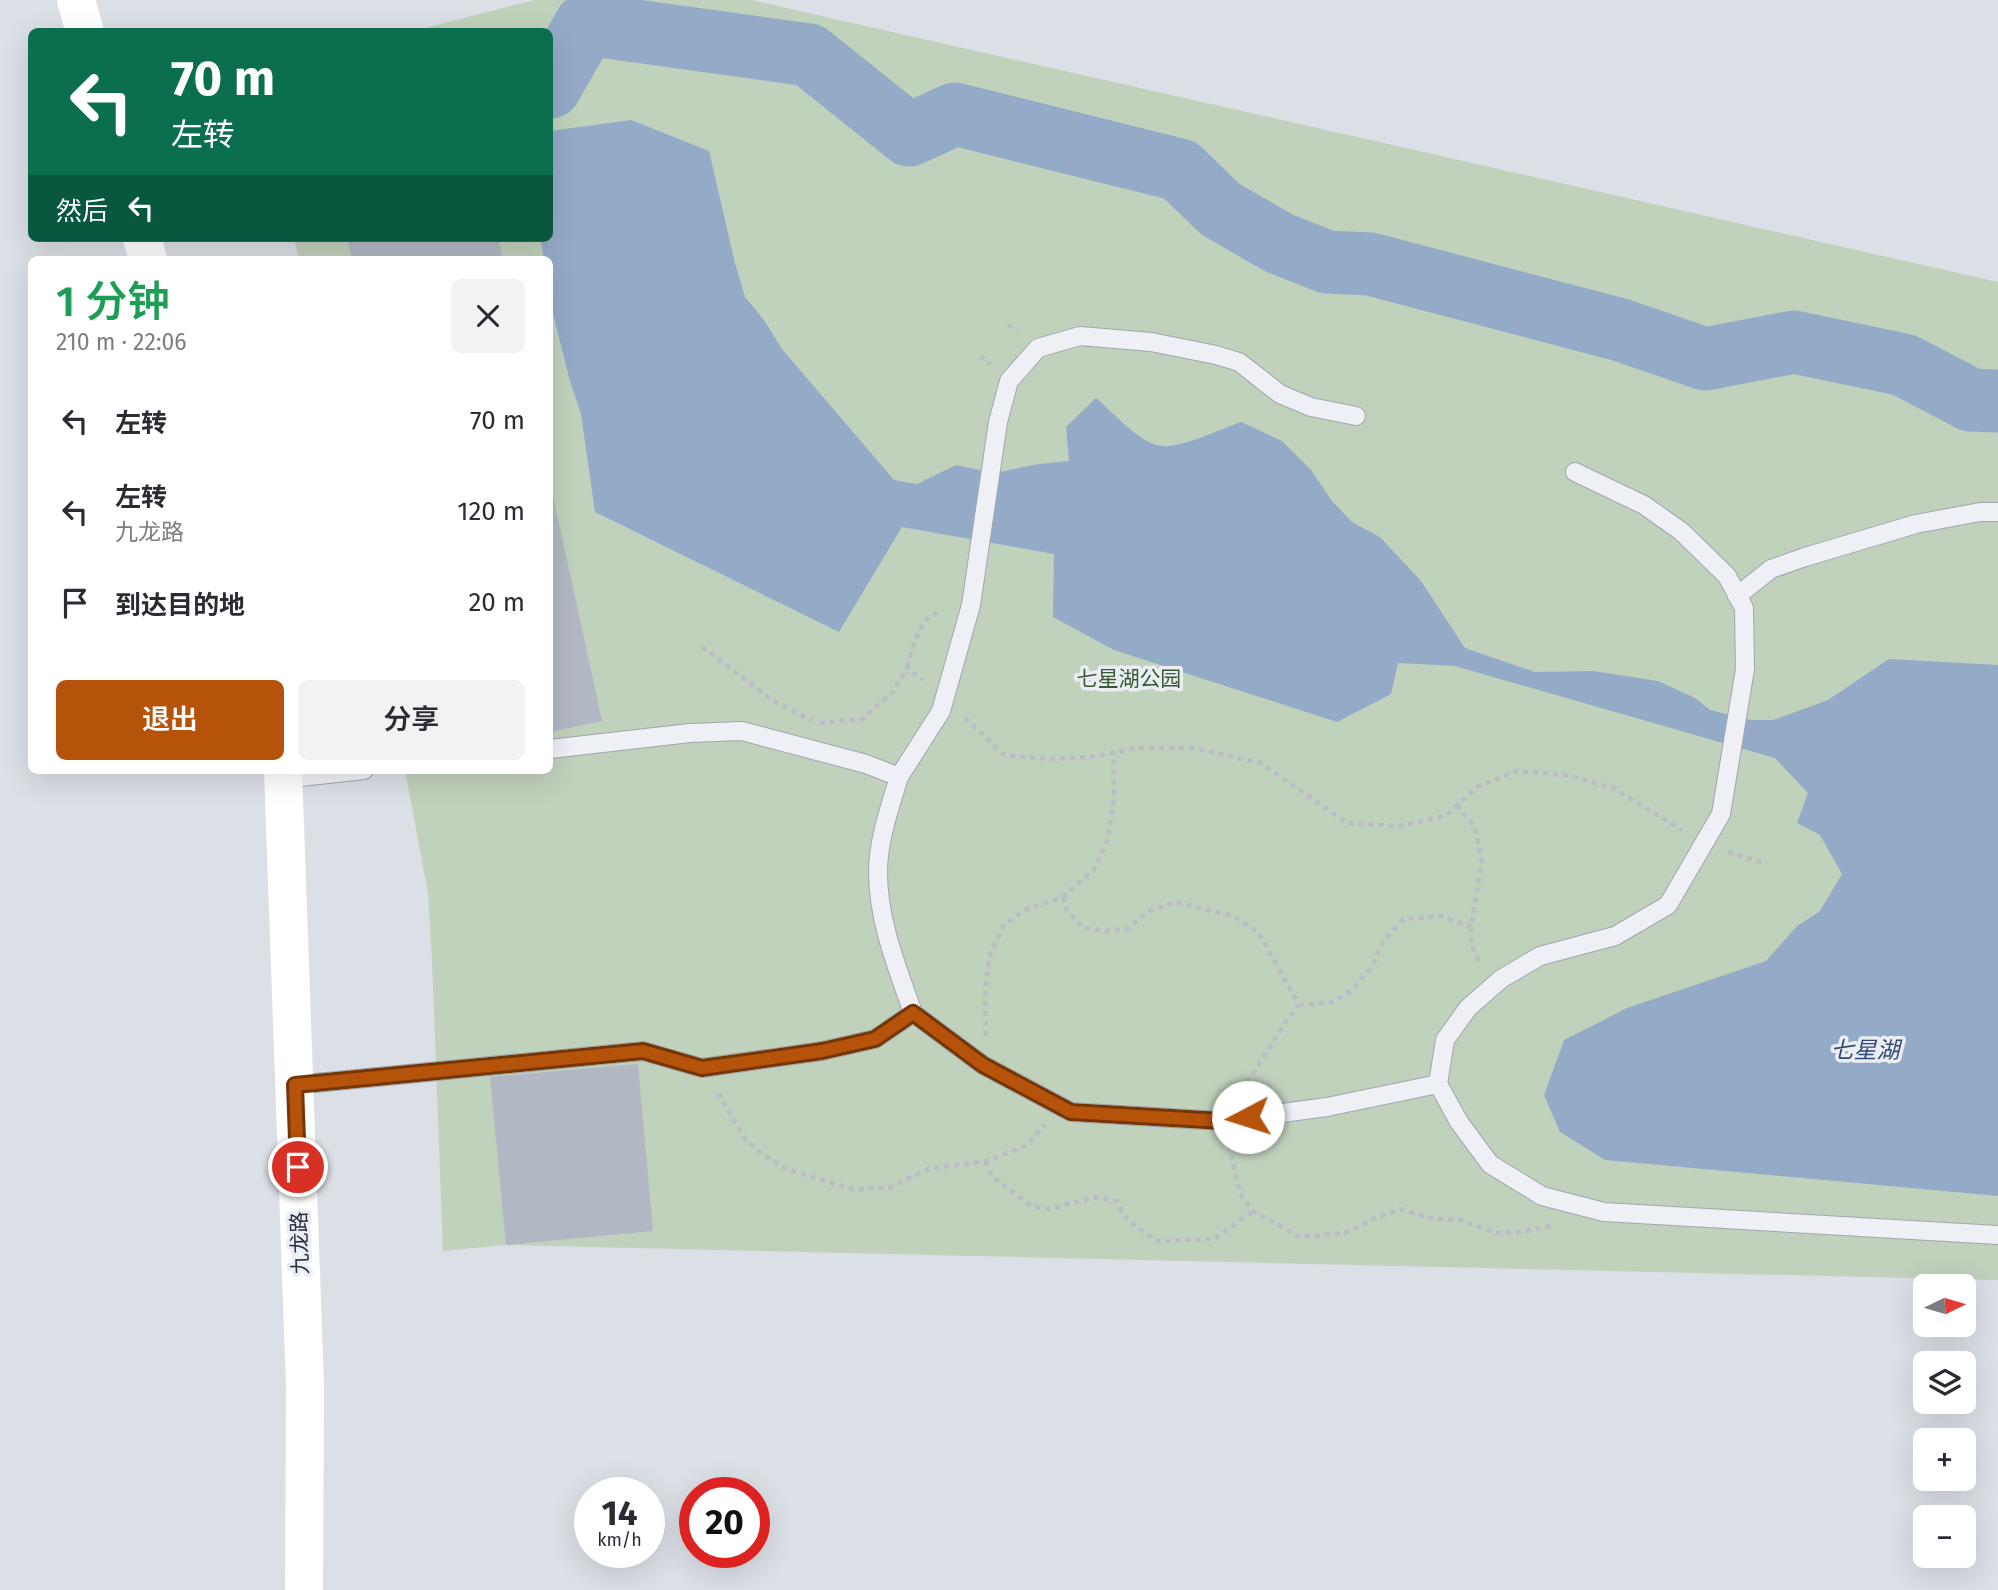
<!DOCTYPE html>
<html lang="zh">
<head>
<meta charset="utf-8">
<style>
	body { margin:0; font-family:"Fira Sans","Noto Sans SC",sans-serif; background:#f2f2f3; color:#2b2b33; height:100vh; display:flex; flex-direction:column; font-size:26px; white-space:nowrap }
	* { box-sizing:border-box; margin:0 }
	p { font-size:23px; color:#7c7c81 }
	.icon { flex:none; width:38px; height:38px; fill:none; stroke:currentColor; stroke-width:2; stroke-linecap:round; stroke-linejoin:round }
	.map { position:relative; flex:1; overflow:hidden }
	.details { position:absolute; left:28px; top:256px; width:525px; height:518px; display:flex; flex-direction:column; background:#fff; border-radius:10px; box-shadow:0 7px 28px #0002 }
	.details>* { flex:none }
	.hud { position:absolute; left:28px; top:28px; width:525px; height:214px; border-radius:10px; box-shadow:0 7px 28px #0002; background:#0b6e4f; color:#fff; overflow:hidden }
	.needle { width:46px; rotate:85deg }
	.buttons { position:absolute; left:1913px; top:1274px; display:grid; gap:14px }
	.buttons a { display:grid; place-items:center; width:63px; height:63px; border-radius:10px; background:#fff; box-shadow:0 7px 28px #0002; font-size:35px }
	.speed { position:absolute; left:574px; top:1477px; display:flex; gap:14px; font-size:35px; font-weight:700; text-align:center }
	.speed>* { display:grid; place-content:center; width:91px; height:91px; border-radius:50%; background:#fff; box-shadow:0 7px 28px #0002; line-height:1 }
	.speed small { font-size:18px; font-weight:400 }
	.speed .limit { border:10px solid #d22; background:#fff; color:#111 }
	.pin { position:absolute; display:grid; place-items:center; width:60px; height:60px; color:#fff; margin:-30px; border:4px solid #fff; border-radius:50%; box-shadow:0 2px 7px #0007 }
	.me { position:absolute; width:77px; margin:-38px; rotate:265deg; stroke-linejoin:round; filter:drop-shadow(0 0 5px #0008) }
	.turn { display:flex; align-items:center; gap:24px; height:147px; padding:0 28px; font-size:32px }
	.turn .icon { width:91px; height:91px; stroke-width:2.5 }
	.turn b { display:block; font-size:49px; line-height:60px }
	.then { display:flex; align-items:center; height:66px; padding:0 28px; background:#0003; gap:14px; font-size:26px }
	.round { display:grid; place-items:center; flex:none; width:74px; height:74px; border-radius:10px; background:#f2f2f3 }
	.overview { display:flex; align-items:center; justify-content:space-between; height:119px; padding:0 28px }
	h1 { font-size:42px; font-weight:600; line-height:52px; color:#1e9e55 }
	.cta { display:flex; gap:14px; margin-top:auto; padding:14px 28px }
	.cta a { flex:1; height:80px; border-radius:10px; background:#b45309; color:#fff; font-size:28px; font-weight:600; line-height:80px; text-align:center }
	.cta a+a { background:#f2f2f3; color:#2b2b33 }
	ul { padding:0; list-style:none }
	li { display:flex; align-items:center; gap:21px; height:91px; padding:0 28px }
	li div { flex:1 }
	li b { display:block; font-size:26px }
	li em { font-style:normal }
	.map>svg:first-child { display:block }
	.green { fill:#c0d1bc }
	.water { fill:#94abc8 }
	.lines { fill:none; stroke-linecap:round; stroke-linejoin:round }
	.river { stroke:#94abc8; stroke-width:63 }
	.building { fill:#b2b8c3 }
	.lane-casing { stroke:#a1a6b0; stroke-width:20 }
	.path { stroke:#babdc5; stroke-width:4.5; stroke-dasharray:5 5; stroke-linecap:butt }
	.lane { stroke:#eef0f5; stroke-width:18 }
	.secondary { stroke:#fff; stroke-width:38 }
	.route-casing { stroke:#753606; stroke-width:18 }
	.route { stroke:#b45309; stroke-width:12 }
	.labels { text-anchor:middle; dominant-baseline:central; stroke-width:7; stroke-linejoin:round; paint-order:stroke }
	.park-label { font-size:21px; fill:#385932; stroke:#eaeef4 }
	.street-label { font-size:21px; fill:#252d3d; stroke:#eaeef4 }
	.water-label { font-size:23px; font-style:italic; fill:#2e4972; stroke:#eaeef4 }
</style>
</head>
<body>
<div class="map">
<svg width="1998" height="1590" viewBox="0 0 1998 1590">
	<rect width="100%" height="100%" fill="#dbdfe6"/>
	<path class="green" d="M535,0h216l1247,282v998l-1492,-35 -63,6 -11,-292 -4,-66 -23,-123h145v-511h-251l-5,-21h256v-206l-137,-1z"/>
	<path class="water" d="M631,120l78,31 26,112 10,34 19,23 18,29 112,131 23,4 39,-19 38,8 45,-9 30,-3 -3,-34 30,-29c17,14 44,46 66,48 19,2 60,-17 79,-24l41,19 29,29 21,31 20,21 28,15 41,44 44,67 70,24 58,-1 65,10 37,17 15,12 41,10h22l55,-20 61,-41 109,6v531l-393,-36 -45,-28 -16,-37 20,-55 63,-32 139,-47 31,-35 23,-15 22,-37 -22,-39 -23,-12 11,-30 -33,-35 -320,-92 -57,-3 -7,31 -54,28 -223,-72 -61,-33 1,-63 -152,-27 -63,105 -244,-120 -14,-98 -11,-33 -18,-71 -2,-17v-34h-6l-4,-21h10v-107z"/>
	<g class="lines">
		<path class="river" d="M550,87l36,-63 223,31 100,80 46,-21 225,56 40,39 59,34 48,19 43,2 251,66 84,29 89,-17 110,23 67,35 27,1"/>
	</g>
	<g class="building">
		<path d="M347,238h151l5,21h-151z"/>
		<path d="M550,482l52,239 -52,11z"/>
		<path d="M638,1064l15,167 -147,14 -16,-168z"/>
	</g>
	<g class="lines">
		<g class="lane-casing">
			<g id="lane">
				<path d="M1737,596l34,-27 34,-12 111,-33 64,-12h18"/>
				<path d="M550,749l140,-16 52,-2 124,33 33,13 42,-66 30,-106 27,-183 11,-41 29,-33 42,-12 71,6 65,13 23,7 41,32 31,13 45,9"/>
				<path d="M899,777c-9,30 -21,63 -21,95 0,49 19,95 35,141"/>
				<path d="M283,779l81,-9"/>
				<path d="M1438,1084l7,-44 23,-32 33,-29 39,-23 75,-20 53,-31 53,-91 24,-145 -1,-61 -17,-32 -45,-44 -38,-27 -69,-33"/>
				<path d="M295,1085l348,-34 59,17 120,-17 53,-12 38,-26 70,52 88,47 151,9 105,-14 111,-23 21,38 31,42 52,32 62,16 394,23"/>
			</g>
		</g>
		<g class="path">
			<path d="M1008,325l10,5"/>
			<path d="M980,356l10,8"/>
			<path d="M702,647l70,53 40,20"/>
			<path d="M907,667c7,-20 11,-52 36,-56"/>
			<path d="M965,718l39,37 45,4 41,-2 47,-9h56l68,15 86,60 52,3 46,-10 32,-29 39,-16 51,4 46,13 69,42"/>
			<path d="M820,723l42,-4 32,-28 13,-24 15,13"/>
			<path d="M1457,805l18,23 7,33 -11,66 1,18 8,20"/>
			<path d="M1728,852l39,12"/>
			<path d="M1063,897l4,14 16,17 24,3 20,-2 20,-17 29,-10 57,14 26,17 40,72 -13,16 -44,70"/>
			<path d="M1299,1005l33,-3 19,-11 21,-24 11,-25 21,-23 37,-3 30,11"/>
			<path d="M986,1036l-1,-40 4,-39 15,-32 21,-15 38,-13 31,-28 14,-30 6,-41v-45"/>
			<path d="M718,1093l28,47 16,14 24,15 69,21 36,-3 37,-18 58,-8 39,-15 20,-21"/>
			<path d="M1229,1145l11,48 13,18 47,26 45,-4 30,-15 25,-9 29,9 30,2 38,13 24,-1 30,-6"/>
			<path d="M986,1161l5,15 41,30 18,3 45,-12 21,4 11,19 29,21 58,-2 39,-28"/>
		</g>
		<use href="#lane" class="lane"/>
		<g class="secondary">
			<path d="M76,0l9,32"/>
			<path d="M142,238l6,21"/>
			<path d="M283,770l22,616 -1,204"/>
		</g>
	</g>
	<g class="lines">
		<g class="route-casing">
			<path id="route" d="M298,1167l-3,-82 348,-34 59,17 120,-17 53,-12 38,-26 70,52 88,47 151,9 26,-4"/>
		</g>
		<use href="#route" class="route"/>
	</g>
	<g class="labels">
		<g class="park-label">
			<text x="1129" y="679">七星湖公园</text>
		</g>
		<g class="street-label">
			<text transform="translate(300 1243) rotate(-92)">九龙路</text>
		</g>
		<g class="water-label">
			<text x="1865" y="1050">七星湖</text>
		</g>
	</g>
</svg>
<div class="buttons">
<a><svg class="needle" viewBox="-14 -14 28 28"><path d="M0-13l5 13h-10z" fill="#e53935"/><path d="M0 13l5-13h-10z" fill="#7c7c81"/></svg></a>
<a><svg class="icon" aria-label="layers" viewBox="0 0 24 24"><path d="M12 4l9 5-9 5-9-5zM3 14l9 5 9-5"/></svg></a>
<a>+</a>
<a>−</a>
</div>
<div class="speed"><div>14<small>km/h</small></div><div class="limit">20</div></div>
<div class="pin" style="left:298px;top:1167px;background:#d93025"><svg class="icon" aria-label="arrive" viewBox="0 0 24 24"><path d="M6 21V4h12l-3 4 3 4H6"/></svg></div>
<svg class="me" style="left:1248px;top:1117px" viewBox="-20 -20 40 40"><circle r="19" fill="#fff"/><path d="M0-13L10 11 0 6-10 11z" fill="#b45309"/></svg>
<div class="hud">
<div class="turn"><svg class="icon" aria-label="left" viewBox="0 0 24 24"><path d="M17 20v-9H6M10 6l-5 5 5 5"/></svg><div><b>70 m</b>左转</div></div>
<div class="then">然后<svg class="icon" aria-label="left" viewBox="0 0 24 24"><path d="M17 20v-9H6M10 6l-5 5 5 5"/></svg></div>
</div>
<section class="details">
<div class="overview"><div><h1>1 分钟</h1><p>210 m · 22:06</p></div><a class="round"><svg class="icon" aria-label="close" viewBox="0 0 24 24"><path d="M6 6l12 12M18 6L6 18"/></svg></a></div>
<ul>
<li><svg class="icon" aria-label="left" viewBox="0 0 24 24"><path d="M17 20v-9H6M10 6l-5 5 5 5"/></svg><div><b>左转</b></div><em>70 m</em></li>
<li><svg class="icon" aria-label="left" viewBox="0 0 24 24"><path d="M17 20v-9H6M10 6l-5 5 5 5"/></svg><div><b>左转</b><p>九龙路</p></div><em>120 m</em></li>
<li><svg class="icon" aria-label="arrive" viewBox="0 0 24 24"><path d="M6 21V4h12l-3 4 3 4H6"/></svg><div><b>到达目的地</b></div><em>20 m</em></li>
</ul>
<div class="cta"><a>退出</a><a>分享</a></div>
</section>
</div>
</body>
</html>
